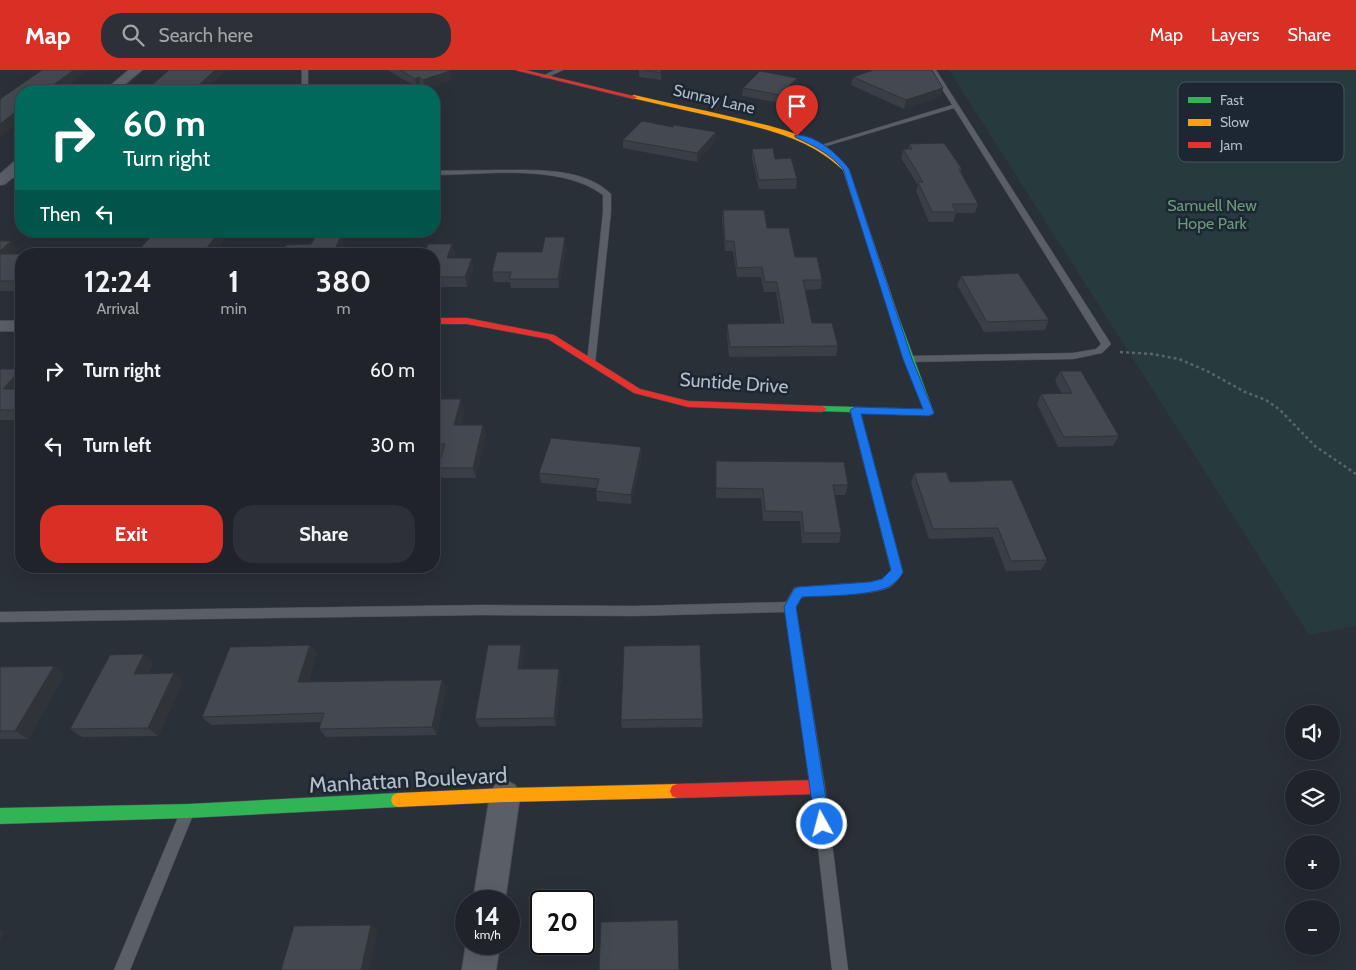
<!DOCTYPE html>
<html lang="en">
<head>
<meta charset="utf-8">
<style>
	body { margin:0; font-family:Cabin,sans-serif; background:#2d3036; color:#f1f3f6; height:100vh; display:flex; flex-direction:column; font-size:19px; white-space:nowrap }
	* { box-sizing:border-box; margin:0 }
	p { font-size:16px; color:#a2a4a8 }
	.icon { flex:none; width:28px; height:28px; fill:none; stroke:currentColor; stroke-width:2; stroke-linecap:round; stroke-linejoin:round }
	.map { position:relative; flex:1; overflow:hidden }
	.panel { position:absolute; left:15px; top:178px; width:425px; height:325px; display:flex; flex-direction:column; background:#20242a; border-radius:20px; box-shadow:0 5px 20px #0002,0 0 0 1px #3d4147 }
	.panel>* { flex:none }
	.guide { position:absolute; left:15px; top:15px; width:425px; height:152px; border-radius:20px; box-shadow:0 5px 20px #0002,0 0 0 1px #3d4147; background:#00695c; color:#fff; overflow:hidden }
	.controls { position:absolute; left:1285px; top:635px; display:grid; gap:10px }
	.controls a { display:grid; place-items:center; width:55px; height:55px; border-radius:50%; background:#20242a; box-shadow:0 5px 20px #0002,0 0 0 1px #3d4147; font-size:25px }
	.speed { position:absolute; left:455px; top:820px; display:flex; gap:10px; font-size:25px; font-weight:700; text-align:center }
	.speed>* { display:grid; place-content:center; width:65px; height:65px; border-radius:50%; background:#20242a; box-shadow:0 5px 20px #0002,0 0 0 1px #3d4147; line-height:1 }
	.speed small { font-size:12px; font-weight:400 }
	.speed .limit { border:2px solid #111; border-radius:8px; background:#fff; color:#111 }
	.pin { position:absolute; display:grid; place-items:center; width:42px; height:42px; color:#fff; margin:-51px -21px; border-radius:50% 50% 50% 0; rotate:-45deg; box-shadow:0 0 5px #0007 }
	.pin .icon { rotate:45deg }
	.me { position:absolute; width:55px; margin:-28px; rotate:353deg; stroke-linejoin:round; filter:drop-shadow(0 0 4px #0008) }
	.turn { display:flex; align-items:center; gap:18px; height:105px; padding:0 25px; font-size:22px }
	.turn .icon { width:65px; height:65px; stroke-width:2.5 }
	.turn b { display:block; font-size:35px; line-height:42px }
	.then { display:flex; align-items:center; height:48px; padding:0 25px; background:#0003; gap:10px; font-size:19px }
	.eta { display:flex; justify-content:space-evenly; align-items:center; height:85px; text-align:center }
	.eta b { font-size:30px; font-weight:800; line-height:35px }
	.cta { display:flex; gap:10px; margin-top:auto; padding:10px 25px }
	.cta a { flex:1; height:58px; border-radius:20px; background:#d93025; color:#fff; font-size:20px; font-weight:800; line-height:58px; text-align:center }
	.cta a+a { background:#2d3036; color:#f1f3f6 }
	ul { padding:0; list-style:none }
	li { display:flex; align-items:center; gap:15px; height:75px; padding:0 25px }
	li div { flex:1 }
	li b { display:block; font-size:19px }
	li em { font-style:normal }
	header { display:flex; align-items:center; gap:30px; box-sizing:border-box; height:70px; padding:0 25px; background:#d93025; color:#fff }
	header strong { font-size:24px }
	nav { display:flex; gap:28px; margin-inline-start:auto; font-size:18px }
	.search { width:350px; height:45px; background:#2d3036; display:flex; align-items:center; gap:12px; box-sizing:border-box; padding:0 18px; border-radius:20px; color:#a2a4a8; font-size:19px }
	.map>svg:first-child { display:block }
	.green { fill:#273a3e }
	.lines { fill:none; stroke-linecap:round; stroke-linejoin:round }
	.lane-casing { stroke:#484c53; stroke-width:1 }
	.street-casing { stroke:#484c53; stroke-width:2 }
	.fast-casing { stroke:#484c53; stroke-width:1 }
	.slow-casing { stroke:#484c53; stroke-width:1 }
	.jam-casing { stroke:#484c53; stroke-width:1 }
	.path { stroke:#5d636a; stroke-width:2.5; stroke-dasharray:3 3; stroke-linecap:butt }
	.lane { fill:#5a5e66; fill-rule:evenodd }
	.street { fill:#5a5e66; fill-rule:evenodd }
	.fast { fill:#30b455; fill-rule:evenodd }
	.slow { fill:#ff9f0a; fill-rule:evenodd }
	.jam { fill:#e5322d; fill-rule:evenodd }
	.wall { fill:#3a3f45 }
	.shaded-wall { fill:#303338 }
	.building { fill:#444950; stroke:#303338 }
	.route { fill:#1a73e8; stroke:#114b97 }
	.labels { text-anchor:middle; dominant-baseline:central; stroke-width:5; stroke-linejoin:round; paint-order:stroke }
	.far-street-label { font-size:16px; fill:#b4bcc9; stroke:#1d2633 }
	.far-park-label { font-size:16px; fill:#6b9a76; stroke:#1d2633 }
	.street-label { font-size:19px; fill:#b4bcc9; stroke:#1d2633 }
	.near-street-label { font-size:22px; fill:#b4bcc9; stroke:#1d2633 }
	.key { fill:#1d2633; stroke:#4a5360; stroke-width:1 }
	.key-label { font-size:14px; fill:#b4bcc9 }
</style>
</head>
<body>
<header>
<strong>Map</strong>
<div class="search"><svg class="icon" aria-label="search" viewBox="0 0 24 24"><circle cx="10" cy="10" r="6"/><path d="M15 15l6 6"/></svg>Search here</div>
<nav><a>Map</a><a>Layers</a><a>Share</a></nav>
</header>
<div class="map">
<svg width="1356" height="900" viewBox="0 0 1356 900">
	<rect width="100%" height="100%" fill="#2a3038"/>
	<path class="green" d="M949,0h407v556l-47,9z"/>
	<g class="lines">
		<g class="lane-casing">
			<g id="lane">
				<rect x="302" y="0" width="6" height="21"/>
				<path d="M555,0h8l-17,8 -5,-1z"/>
				<path d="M930,0h6l175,274 -9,9 -29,6 -165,3 -5,-3 5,-3 165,-3 23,-4 5,-5 -147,-236 -131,39 -5,-1 134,-41z"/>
				<path d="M499,100c35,0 85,-3 112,24v18l-16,152 -3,1 -5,-3 16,-150v-17c-43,-32 -118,-20 -169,-20v-4z"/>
				<path d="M21,104v4h-15l-3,-2 3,-2z"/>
				<path d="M855,337l5,3 43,162c-3,5 -8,12 -13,15 -15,9 -68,8 -88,10l-6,10 29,180 23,183h-16l-21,-183 -26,-175 -151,4 -153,-1 -481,7v-10l481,-7 153,1 152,-4 8,-14 4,-1 72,-5 12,-3 9,-8 -41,-161z"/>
				<path d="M186,738l5,2 2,5 -63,155h-16l67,-160z"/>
			</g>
		</g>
		<g class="street-casing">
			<g id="street">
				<path d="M129,0h13l-25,21h-13z"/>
				<path d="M21,89v11l-16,14 -5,1v-11l16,-14z"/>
				<rect x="0" y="251" width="21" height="10"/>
				<path d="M505,710l10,5 5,10 -15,106h-32l17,-106 5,-10z"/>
				<path d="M466,874h34l-4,26h-34z"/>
			</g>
		</g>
		<g class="fast-casing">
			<g id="fast">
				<path d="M894,242l4,3 36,98 -2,2 -113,-4 -2,-2 2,-2 3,-1 101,3 -33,-94z"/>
				<path d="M398,723l5,2 2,5 -2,5 -5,2 -210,11 -188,6v-16l188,-4z"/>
			</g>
		</g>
		<g class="slow-casing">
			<g id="slow">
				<path d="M634,25c33,8 65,14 98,22 42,10 88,18 117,52l49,146 -1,2 -3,1 -4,-3 -47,-145c-32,-30 -69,-39 -110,-49 -34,-8 -68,-15 -101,-23v-2z"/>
				<path d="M677,714l5,2 2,5 -2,5 -5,2 -172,4 -107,5 -5,-2 -2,-5 2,-5 5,-2 107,-5z"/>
			</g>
		</g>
		<g class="jam-casing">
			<g id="jam">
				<path d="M515,0h10l112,27 -3,2z"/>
				<path d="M434,248h33l87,17 86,54 48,12 134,5 5,3 -5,3 -134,-5 -54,-14 -86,-54 -81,-15h-33z"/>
				<path d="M818,710l5,2 2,5 -2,5 -5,2 -141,4 -5,-2 -2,-5 2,-5 5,-2z"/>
			</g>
		</g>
		<path class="path" d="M1120,282l32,2 27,5 28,12 38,21 21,8 14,10 35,36 41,28"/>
		<use href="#lane" class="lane"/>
		<use href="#street" class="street"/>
		<use href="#fast" class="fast"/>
		<use href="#slow" class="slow"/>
		<use href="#jam" class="jam"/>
	</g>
	<g class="wall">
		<path d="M387,0h61l2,1 2,9 -27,8 -4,-2 -4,1z"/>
		<path d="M639,0h22v10l-22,-3z"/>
		<path d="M853,7l88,19 -37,13 -53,-24z"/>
		<path d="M797,8l-1,8 -16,17 -38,-7 1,-8z"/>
		<path d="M673,57l43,5 -1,9 -18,21 -74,-14v-8z"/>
		<path d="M909,74l53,25 -1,3 17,32 -3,9h-19l-3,9h-24l-13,-31 2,-6 -17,-27 2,-9h5z"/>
		<path d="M752,79l23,10 22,20 -1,10h-37l-7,-31z"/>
		<path d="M723,140l44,18 28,29 27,23 -1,9 -16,1 7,33 26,23 -2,10 -107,1 -2,-23v-10l54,-1 -5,-31h-12l-3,-15h-24l-4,-26h-8l-3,-31z"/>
		<path d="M0,171l18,9 -5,4h8v37h-21z"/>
		<path d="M452,174l3,10 -2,4 21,9 -7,20h-33v-33z"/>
		<path d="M566,177l-7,41h-48l-1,-6h-16l-2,-10 50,-20z"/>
		<path d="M961,206l88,44 -4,10 -61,2 -27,-47z"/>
		<rect x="0" y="299" width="21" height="51"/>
		<path d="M1060,301l59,65 -6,10 -55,1 -21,-43 4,-10h21l-7,-13z"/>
		<path d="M434,329l30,10 -4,16h23l3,10 -10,43h-34l-4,-10 4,-14h-8z"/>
		<path d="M641,377l1,9 -11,48 -34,-3 -1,-10v-3l-55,-5 -2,-10z"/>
		<path d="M716,391l132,24 -3,10h-10l6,38 -2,10h-37l-2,-22h-37l-2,-23h-45z"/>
		<path d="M914,403l36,9 97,78 -6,10 -35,1 -13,-34 -64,2 -18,-56z"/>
		<path d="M521,575l3,9 -2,15 39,8 -5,49 -77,1 -4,-8z"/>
		<path d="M317,583l-9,29 134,-2 4,8 -9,47 -111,2 -7,-8 2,-7 -110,3 -9,-8z"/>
		<path d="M153,593l-5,11 26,-1 9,9 -25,54 -76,1 -12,-8z"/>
		<path d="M0,597l65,7 -37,65h-28z"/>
		<path d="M703,649l-1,8 -80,1 -1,-8z"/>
	</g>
	<g class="shaded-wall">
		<path d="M74,0h15l-28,21h-16z"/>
		<path d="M215,0h11l-21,21h-12z"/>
		<path d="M450,1l2,9 -27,8 -2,-8z"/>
		<path d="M419,7l2,9 -4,1 -2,-8z"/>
		<path d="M797,8l-1,8 -16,17v-8z"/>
		<path d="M943,18l-2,8 -37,13 2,-9z"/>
		<path d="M21,38v13l-21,16v-13z"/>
		<path d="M716,62l-1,9 -18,21v-9z"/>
		<path d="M220,161h12l-18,23h-12z"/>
		<path d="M341,166l4,10 -4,8h-8z"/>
		<path d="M565,167l1,10 -7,41 -1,-9z"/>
		<path d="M11,171l7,9 -15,14 -3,-5v-8z"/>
		<path d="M452,174l3,10 -5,13 -3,-9z"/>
		<path d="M472,188l2,9 -7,20 -2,-10z"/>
		<path d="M21,299v19l-9,10 -9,-9z"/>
		<path d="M461,329l3,10 -7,26 -3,-10z"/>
		<path d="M483,355l3,10 -10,43 -3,-10z"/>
		<path d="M641,377l1,9 -11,48v-9z"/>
		<path d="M310,575l7,8 -12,37 -7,-8z"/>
		<path d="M521,575l3,9 -3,24 -3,-9z"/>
		<path d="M144,584l9,9 -10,20 -9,-9z"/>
		<path d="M54,596l11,8 -37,65 -13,-8z"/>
		<path d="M559,599l2,8 -5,49 -2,-8z"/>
		<path d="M174,603l9,9 -25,54 -10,-8z"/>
		<path d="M442,610l4,8 -9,47 -5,-8z"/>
		<path d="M371,855l7,5 -9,40h-8z"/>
		<path d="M0,859l5,2 -5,10z"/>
	</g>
	<g class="building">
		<path d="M42,0h32l-29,21h-24v17l-21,16v-25z"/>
		<path d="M169,0h46l-22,21h-48z"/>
		<path d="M400,0h48l2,1 -27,9 -4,-3 -4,2z"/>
		<path d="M645,0h16v3z"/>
		<path d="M874,0h58l11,18 -37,12 -53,-23z"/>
		<path d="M760,1l37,7 -17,17 -37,-7z"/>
		<path d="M642,51l31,6 1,-2 42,7 -19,21 -74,-13z"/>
		<path d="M944,73l18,26h-3l19,35h-26l4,8h-24l-14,-30h5l-20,-33h9l-3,-5z"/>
		<path d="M773,78l2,11 16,-1 6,21 -38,1 -7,-31z"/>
		<path d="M723,140h41l3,18h22l6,29h22l5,23h-19l9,43h20l6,23 -108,1 -3,-23 57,-1 -7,-41h-12l-3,-15 -25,1 -3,-27h-9z"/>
		<path d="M156,161h64l-18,23h-67z"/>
		<path d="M341,166l-8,18h-52l5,-9 25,-1 4,-7z"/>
		<path d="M545,167h20l-7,42h-49l2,-7h-19l5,-20h45z"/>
		<path d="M0,171h11l-11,10z"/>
		<path d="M428,174h24l-5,14h25l-7,19h-31v-23h-10z"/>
		<path d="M56,181h35l-3,3h-34z"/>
		<rect x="0" y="184" width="21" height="27"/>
		<path d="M1018,203l31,47 -62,2 -26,-46z"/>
		<path d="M0,299h21l-18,20h18v21h-21z"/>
		<path d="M1060,301h21l38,65 -55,1 -23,-43 31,-1z"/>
		<path d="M434,329h27l-7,26h29l-10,43h-35l7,-24h-11z"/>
		<path d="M551,368l90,9 -10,48 -35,-4 3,-12 -60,-6z"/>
		<path d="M716,391l128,1 4,23h-15l8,48h-37l-2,-21 -37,-1 -2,-22 -47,-1z"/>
		<path d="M946,402l4,10 62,-2 35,80 -36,1 -13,-33 -65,1 -19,-56z"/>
		<path d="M310,575l-12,37 144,-2 -10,47 -113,2 5,-16 -122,4 28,-70z"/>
		<path d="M488,575h33l-3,24h41l-5,49 -79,1z"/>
		<path d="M700,575l3,74 -82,1 3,-74z"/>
		<path d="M144,584l-10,20 40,-1 -26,55 -78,1 40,-74z"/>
		<path d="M54,596l-39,65h-15v-64z"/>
		<path d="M678,850l1,50h-80l2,-48z"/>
		<path d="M371,855l-10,45h-80l13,-44z"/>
	</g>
	<path class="route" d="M795,65c20,-1 43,19 54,34l63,190 22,54 -5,3 -68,-2 42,158c-2,5 -8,11 -13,14 -16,10 -68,10 -88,11l-6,10 34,217 -2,5 -6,3 -5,-3 -2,-5 -31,-217 10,-18 4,-2 72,-5 12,-3 9,-9 -41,-160 5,-3 68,2 -20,-50 -60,-190c-14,-16 -29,-23 -48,-32z"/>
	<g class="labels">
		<g class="far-street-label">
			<text transform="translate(714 29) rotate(13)">Sunray Lane</text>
		</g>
		<g class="far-park-label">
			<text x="1212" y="135">Samuell New<tspan x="1212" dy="18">Hope Park</tspan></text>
		</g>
		<g class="street-label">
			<text transform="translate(734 313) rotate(4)">Suntide Drive</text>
		</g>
		<g class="near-street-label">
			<text transform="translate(408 710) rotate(-3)">Manhattan Boulevard</text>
		</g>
	</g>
	<rect x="1178" y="12" width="166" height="80" rx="8" class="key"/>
	<rect x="1188" y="27" width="23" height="6" fill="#30b455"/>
	<rect x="1188" y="49" width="23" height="7" fill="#ff9f0a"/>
	<rect x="1188" y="72" width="23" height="6" fill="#e5322d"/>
	<g class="key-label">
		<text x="1220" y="35">Fast</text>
		<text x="1220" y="57">Slow</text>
		<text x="1220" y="80">Jam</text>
	</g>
</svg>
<div class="controls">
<a><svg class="icon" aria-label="sound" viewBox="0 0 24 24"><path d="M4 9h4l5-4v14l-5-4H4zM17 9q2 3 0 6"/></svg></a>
<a><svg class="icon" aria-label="layers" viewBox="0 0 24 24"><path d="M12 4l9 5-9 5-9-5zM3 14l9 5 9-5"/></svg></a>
<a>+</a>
<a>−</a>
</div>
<div class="speed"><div>14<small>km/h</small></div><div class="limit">20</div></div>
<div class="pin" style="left:797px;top:66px;background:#d93025"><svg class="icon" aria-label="arrive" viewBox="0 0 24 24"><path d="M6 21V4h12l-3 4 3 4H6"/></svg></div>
<svg class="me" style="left:822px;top:754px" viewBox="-20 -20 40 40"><circle r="17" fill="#1a73e8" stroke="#fff" stroke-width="3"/><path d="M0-11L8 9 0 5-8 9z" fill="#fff"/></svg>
<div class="guide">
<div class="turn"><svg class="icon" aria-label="right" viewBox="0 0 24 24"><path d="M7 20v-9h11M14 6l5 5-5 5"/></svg><div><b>60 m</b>Turn right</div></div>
<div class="then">Then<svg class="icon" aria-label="left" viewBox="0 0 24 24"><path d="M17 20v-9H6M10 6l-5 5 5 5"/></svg></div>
</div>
<section class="panel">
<div class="eta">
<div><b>12:24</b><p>Arrival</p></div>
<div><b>1</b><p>min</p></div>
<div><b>380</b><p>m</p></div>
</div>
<ul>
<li><svg class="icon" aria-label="right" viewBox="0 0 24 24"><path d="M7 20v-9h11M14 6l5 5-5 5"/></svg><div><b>Turn right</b></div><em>60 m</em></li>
<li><svg class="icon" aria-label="left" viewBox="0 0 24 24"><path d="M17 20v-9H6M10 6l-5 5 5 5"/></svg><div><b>Turn left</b></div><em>30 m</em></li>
</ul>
<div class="cta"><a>Exit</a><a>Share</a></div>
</section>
</div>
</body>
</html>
